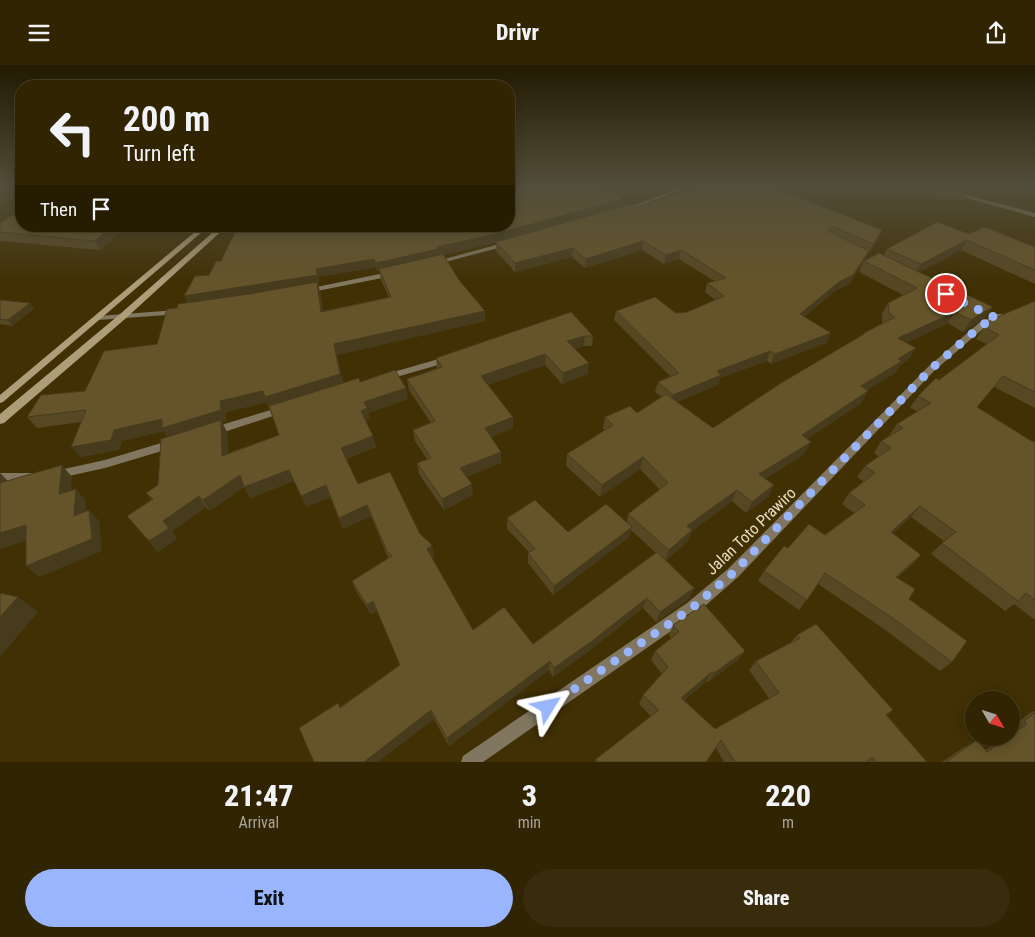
<!DOCTYPE html>
<html lang="en">
<head>
<meta charset="utf-8">
<style>
	body { margin:0; font-family:"Roboto Condensed",sans-serif; background:#382c0d; color:#f1f3f6; height:100vh; display:flex; flex-direction:column; font-size:19px; white-space:nowrap }
	* { box-sizing:border-box; margin:0 }
	p { font-size:16px; color:#a8a49a }
	.icon { flex:none; width:28px; height:28px; fill:none; stroke:currentColor; stroke-width:2; stroke-linecap:round; stroke-linejoin:round }
	.map { position:relative; height:697px; overflow:hidden }
	.drawer { display:flex; flex-direction:column; background:#302403; flex:1 }
	.drawer>* { flex:none }
	.banner { position:absolute; left:15px; top:15px; width:500px; height:152px; border-radius:20px; box-shadow:0 2px 12px #0003,0 0 0 1px #4b4125; background:#302403; color:#f1f3f6; overflow:hidden }
	.needle { width:32px; rotate:129deg }
	.controls { position:absolute; left:965px; top:626px; display:grid; gap:10px }
	.controls a { display:grid; place-items:center; width:55px; height:55px; border-radius:50%; background:#302403; box-shadow:0 2px 12px #0003,0 0 0 1px #4b4125; font-size:25px }
	.pin { position:absolute; display:grid; place-items:center; width:42px; height:42px; color:#fff; margin:-21px; border:2px solid #fff; border-radius:50%; box-shadow:0 1px 5px #0007 }
	.me { position:absolute; width:55px; margin:-28px; rotate:55deg; stroke-linejoin:round; filter:drop-shadow(0 0 4px #0008) }
	.turn { display:flex; align-items:center; gap:18px; height:105px; padding:0 25px; font-size:22px }
	.turn .icon { width:65px; height:65px; stroke-width:2.5 }
	.turn b { display:block; font-size:35px; line-height:42px }
	.then { display:flex; align-items:center; height:48px; padding:0 25px; background:#0003; gap:10px; font-size:19px }
	.eta { display:flex; justify-content:space-evenly; align-items:center; height:85px; text-align:center }
	.eta b { font-size:30px; font-weight:800; line-height:35px }
	.cta { display:flex; gap:10px; margin-top:auto; padding:10px 25px }
	.cta a { flex:1; height:58px; border-radius:30px; background:#99b5fd; color:#111; font-size:20px; font-weight:800; line-height:58px; text-align:center }
	.cta a+a { background:#382c0d; color:#f1f3f6 }
	header { display:flex; justify-content:space-between; align-items:center; height:65px; padding:0 25px; background:#302403; font-size:22px; font-weight:800 }
	.map>svg:first-child { display:block }
	.lines { fill:none; stroke-linecap:round; stroke-linejoin:round }
	.minor { fill:#817761; fill-rule:evenodd }
	.secondary { fill:#ad9d79; fill-rule:evenodd }
	.wall { fill:#574824; fill-rule:evenodd }
	.shaded-wall { fill:#473b1d }
	.building { fill:#65542a; stroke:#473b1d }
	.route { stroke:#99b5fd; stroke-width:9; stroke-dasharray:0 16.2 }
	.labels { text-anchor:middle; dominant-baseline:central; stroke-width:5; stroke-linejoin:round; paint-order:stroke }
	.near-street-label { font-size:16px; fill:#e8dcc0; stroke:#403004 }
</style>
</head>
<body>
<header><svg class="icon" aria-label="menu" viewBox="0 0 24 24"><path d="M4 6h16M4 12h16M4 18h16"/></svg>Drivr<svg class="icon" aria-label="share" viewBox="0 0 24 24"><path d="M12 15V3M7 8l5-5 5 5M5 13v7h14v-7"/></svg></header>
<div class="map">
<svg width="1035" height="697" viewBox="0 0 1035 697">
	<rect width="100%" height="100%" fill="#403004"/>
	<g class="lines">
		<g class="minor">
			<path d="M685,121h7l-68,26 -5,-1z"/>
			<path d="M924,121h8l103,27v4z"/>
			<path d="M507,177l4,2 -2,1 -75,20 -4,-2z"/>
			<path d="M394,206l4,2 -1,2 -90,18 -4,-2 4,-2z"/>
			<path d="M177,245h3v4l-82,6 -4,-2 4,-2z"/>
			<path d="M998,249h6l1,2 -20,11 -51,44 -196,206 -41,36 -214,149h-22l2,-6 224,-153 41,-34 200,-202 51,-44z"/>
			<path d="M449,291l5,3 -2,2 -66,19 -5,-3 2,-2z"/>
			<path d="M284,341l4,1 1,2 -1,2 -76,25 -4,-1 -1,-3 1,-3z"/>
			<path d="M171,375l4,1 1,3 -1,3 -70,21 -50,11 -4,-1 -2,-3 2,-3 4,-1 50,-11z"/>
			<path d="M0,408h33l4,1 2,3 -2,3 -4,1h-33z"/>
		</g>
		<g class="secondary">
			<path d="M202,161h7l-206,176 -3,1v-8z"/>
			<path d="M220,161h7l-102,93 -121,104 -4,1v-10l119,-99z"/>
		</g>
	</g>
	<g class="wall">
		<path d="M690,121h88l-1,3 101,50 -9,14 -1,-1 -3,7 -16,25 -14,7 -31,26 27,16 -5,10 -55,21 -4,-3 -47,17 -2,7 -41,17 36,26 149,-92 2,-3 18,-10v-9l6,-11 15,-8 -44,-23 5,-11 20,-6 3,-6 82,-15 66,13v37l-74,-34 -42,22 66,46 -22,14 -15,-9 -42,20 10,5 -8,12 -8,5 -5,8 -28,17 -6,13 -54,36 -3,15 -39,25 3,18 -22,16 -14,-12 -40,30 -4,10 -22,19 28,28 -4,10 -34,24 -13,-14 -53,42 -37,27 -4,-7 -100,76 -15,-27 -94,-12 60,-42 -23,-54 -6,3 -15,-23 -4,-10 36,-23 -17,-42 -28,13 -13,-32 -24,10 -12,-26 -44,17 -6,-11 -34,24 -4,-4 -34,24 5,8 -19,13 -31,-36 25,-16 -6,-7 12,-8 9,-48 -3,-6 -42,10 -3,9 -39,7 1,-35 -44,6 -10,-11 58,-26 72,-47 52,-69 12,-14 402,-62 -1,8h14l54,-18zM496,177v9l19,21 57,-15 13,11 57,-18 22,14 15,-5 35,22 -7,2 -2,9 10,8 -28,12 -11,1 -60,-2 -2,9 56,56 -12,6 -3,10 7,5 -25,16 -32,4 -2,12 2,1 -38,24 -1,12 34,31 40,-28 20,21 -32,24 -1,8 -59,10 -61,-14v11l22,23 -1,1v10l25,32 76,-58 2,-7 25,23 -123,91 -60,-14 -41,-72 2,-3 -2,-10 -12,-11 -62,-50 -12,-25 30,-12 -10,-26 4,-2 -2,-6 40,-14 -48,-17 -17,1 -6,-28 148,-34v-10l-26,-31 -16,-25zM376,202l1,4h2l2,9 8,17 -66,14 -3,-19 -2,-8 1,-1 -1,-6zM267,337l12,33 -51,18 -1,-21 -5,-10 4,-1v-9z"/>
		<path d="M874,121h112l-4,7 -15,-4 -1,2 1,2 -4,7z"/>
		<path d="M0,158l127,3 -27,24 -100,-9z"/>
		<path d="M0,235l30,3 4,6 -22,17 -12,-2z"/>
		<path d="M1035,236v107l-41,-21 -17,20 56,35 2,-1v179l-21,-16 -9,7 -74,-57 13,-13 -33,-24 -18,16 28,22 -10,11 -14,12 12,21 43,63 -12,9 -56,-42 -66,-45 -19,26 -41,-29 6,-10 24,-23 37,-13 29,-22 -12,-9 7,-11 15,-11 -7,-5 8,-11 14,-9 -5,-4 7,-12 9,-5h-1l8,-12 20,-13 -7,-3 8,-12 69,-52 -11,-5 8,-12z"/>
		<path d="M571,247l22,24 -1,10h-9l-8,3 13,25 -26,10 -17,-19 -57,20 25,43 -22,9 10,26 -35,14 7,18 -29,15 -25,-36 -2,-11 10,-4 -12,-18 -2,-11 18,-7 -22,-33 -2,-11 30,-11 -1,-10z"/>
		<path d="M673,560l72,26 -7,9 -30,22 -1,-1 -23,19 31,29 54,-31 -20,-28 7,-9 34,-18 7,-8 90,80 40,47h-203l-8,-14 -10,14h-111l1,-3 55,-43 -12,-12 4,-9 19,-21 -11,-14 4,-9 16,-13 -2,-3z"/>
		<path d="M1035,646v51h-93l21,-14 14,-8 9,10 17,-13h8v-10l19,-14z"/>
	</g>
	<g class="shaded-wall">
		<path d="M5,129l4,7 -9,5v-10z"/>
		<path d="M623,134l-1,8 -125,35 -58,14v1l-62,14 -1,-8z"/>
		<path d="M112,161h15l-27,24 -5,-9z"/>
		<path d="M882,165l-4,9 -9,14 4,-9z"/>
		<path d="M967,175l-6,10 -46,25 6,-11z"/>
		<path d="M643,176l-1,9 -57,18 1,-9z"/>
		<path d="M573,183l-1,9 -57,15v-9z"/>
		<path d="M681,185l-2,9 -15,5 2,-9z"/>
		<path d="M869,186l-4,8 -16,25 -14,7 -39,32 4,-9z"/>
		<path d="M374,194l2,8 -58,10 1,6 -1,1 2,8 4,30 -135,-17 -5,-9 132,-27z"/>
		<path d="M30,238l4,6 -22,17 -4,-6z"/>
		<path d="M993,242l-8,11 -22,14 8,-12z"/>
		<path d="M485,246v10l-148,34 7,30 -74,22 -3,-5 -41,10v9l-4,1 5,10 1,35 -60,-28 -4,-8 -42,10 -3,9 -39,7 -9,-10 43,-17 48,-11 58,-18 114,-57z"/>
		<path d="M955,247l-7,11 -57,27 7,-12z"/>
		<path d="M831,268l-5,10 -55,21 4,-10z"/>
		<path d="M585,271l-2,10 -17,6 1,-11z"/>
		<path d="M916,283l-8,12 -8,5 -5,8 -41,25 7,-12 37,-27z"/>
		<path d="M770,286l-3,10 -47,17 -2,7 -48,20 3,-10 44,-24z"/>
		<path d="M545,289v11l-63,22 -1,-11z"/>
		<path d="M589,298l-1,11 -26,10 1,-11z"/>
		<path d="M406,323l2,11 -40,14 2,6 -6,3 -3,-11 3,-9z"/>
		<path d="M868,326l-7,12 -66,44 7,-12z"/>
		<path d="M513,352v11l-28,11v-11z"/>
		<path d="M373,371l3,11 -32,12 -3,-11z"/>
		<path d="M811,377l-7,12 -50,32 5,-12z"/>
		<path d="M501,387v11l-40,16 -1,-11z"/>
		<path d="M643,392l-3,12 -40,28 2,-12z"/>
		<path d="M62,400l10,12 -2,29 -11,-12z"/>
		<path d="M289,405l5,11 -44,17 -6,-11 -34,24 -7,-11 37,-25z"/>
		<path d="M0,408l10,10 -10,14z"/>
		<path d="M472,419l1,11 -29,15 -2,-11z"/>
		<path d="M326,420l4,12 -24,10 -5,-11z"/>
		<path d="M774,420l-6,12 -22,16 6,-11z"/>
		<path d="M76,424l10,12 -1,26 -11,-11z"/>
		<path d="M737,425l-5,11 -40,30 -4,10 -23,20 4,-11 18,-24z"/>
		<path d="M199,431l7,11 -34,24 5,8 -19,13 -9,-11 14,-20z"/>
		<path d="M367,440l4,11 -28,13 -4,-11z"/>
		<path d="M920,441l-9,11 -29,25 9,-10z"/>
		<path d="M89,445l10,11 3,30 -63,26 -13,-11z"/>
		<path d="M26,460l12,12 -38,12v-16z"/>
		<path d="M632,462l-3,10 -76,58 1,-9z"/>
		<path d="M432,480l2,10 -5,5 -2,-11z"/>
		<path d="M921,490l-10,11 -25,21 10,-10z"/>
		<path d="M694,523l-4,10 -34,24 4,-10z"/>
		<path d="M18,532l20,15 -38,45v-40z"/>
		<path d="M647,533l-4,10 -53,42 -37,27 1,-9z"/>
		<path d="M373,536l4,10 -6,3 -4,-9z"/>
		<path d="M745,586l-7,9 -30,22 6,-9z"/>
		<path d="M550,596l-1,9 -100,76 -2,-8z"/>
		<path d="M712,607l-5,9 -31,25 5,-8z"/>
		<path d="M431,645l3,9 -56,43h-14z"/>
	</g>
	<g class="building">
		<path d="M509,121h93l21,13 -127,35 -59,13 1,2 -62,14 -2,-4 -58,10 1,6 -133,21 11,-20 14,-1 7,-14h5l17,-35h271z"/>
		<path d="M701,121h77l-1,3 105,41 -9,14 -38,-17h-6l1,5 39,19 -16,24 -14,7 -39,32 31,19 -56,21 -5,-3 -53,20 4,4 -48,20 -15,-13 21,-9 -63,-62 39,-14 21,16 11,-1 37,-16 -17,-13 19,-5 -45,-28 -15,5 -23,-14 -57,18 -13,-11 -58,15 -19,-21 135,-38 5,3z"/>
		<path d="M923,121h24l21,5 -1,2z"/>
		<path d="M21,145v16h91l-17,15 -95,-9v-9z"/>
		<path d="M937,157l32,12 16,-7 50,20v23l-68,-30 -46,24 -34,-15z"/>
		<path d="M879,188l114,54 -22,13 -16,-8 -57,26 18,10 -18,11 4,2 -41,25 7,5 -66,44 9,7 -52,32 15,11 -22,17 -15,-12 -50,36 5,4 -23,20 -41,-36 40,-31 -25,-26 -41,28 -35,-31 46,-29 -8,-8 25,-11 7,7 29,-19 47,34 68,-45 83,-49v-1l31,-16 -6,-4 -1,-10 29,-15 -53,-27z"/>
		<path d="M443,189l16,26 26,31 -151,33 6,30 -75,23 -2,-6 -43,10 1,9 -59,18v-9l-48,11 -3,10 -40,7 15,-37 -59,7 14,-22 44,-4 19,-40 53,-7 10,-35 10,-1 1,-4 71,-10 68,-12 4,30 70,-15 -12,-28z"/>
		<path d="M0,235l30,3 -22,17 -8,-1z"/>
		<path d="M1035,236v91l-32,-16 -26,31 56,35 2,-1v159l-9,-7 -8,8 -76,-58 14,-11 -36,-26 -29,26 30,23 -25,22 19,12 -6,10 58,42 -15,21 -58,-43 -69,-46 -18,27 -43,-29 20,-25 4,2 21,-24 16,11 40,-30 -16,-12 26,-20 -10,-7 26,-18 -10,-7 22,-13 -6,-4 34,-21 -13,-7 18,-18 3,2 60,-45 -15,-8 8,-8z"/>
		<path d="M571,247l22,24h-8l-18,5 22,22 -26,10 -18,-19 -64,22 32,41 -28,11 16,24 -41,16 12,16 -30,15 -25,-36 14,-5 -18,-28 22,-9 -28,-42 35,-12 -6,-9z"/>
		<path d="M395,305l11,18 -42,14 3,6 -6,3 12,25 -32,12 17,36 32,-12 30,62 12,11 -5,4 46,81 31,-23 29,37 124,-92 37,36 -34,24 -13,-14 -55,43 -38,27 -4,-7 -103,77 -16,-28 -67,52h-50l-15,-34 39,-25 2,5 60,-43 -27,-64 -6,4 -15,-24 40,-25 -5,-5 -20,-46 -28,13 -13,-33 -25,11 -12,-26 -45,17 -4,-12 -37,25 -4,-4 -36,25 6,7 -20,13 -22,-25 26,-17 -7,-6 12,-8 3,-46 60,-19 1,36 57,-21 -10,-29 90,-28 1,4z"/>
		<path d="M62,400l-3,29 17,-5 -2,27 15,-6 3,29 -66,27v-41l-26,8v-50z"/>
		<path d="M535,435l33,32 38,-28 26,23 -78,59 -26,-33 7,-4 -28,-31z"/>
		<path d="M0,528l18,4 -18,20z"/>
		<path d="M704,539l41,47 -31,22 -2,-1 -31,26 34,31 64,-36 -23,-32 44,-23 -3,-3 19,-11 77,86 -7,5 41,47h-51l-4,-5 -6,5h-131l-14,-22 -15,22h-109l-1,-3 63,-49 -16,-15 25,-28 -13,-16 24,-19 -6,-7z"/>
		<path d="M1035,648v49h-89l31,-22 10,12 21,-15h3v-2l16,-11 -3,-3z"/>
	</g>
	<linearGradient id="sky" x2="0" y2="1"><stop stop-color="#231a02"/><stop offset="0.56" stop-color="#534e3a"/><stop offset="1" stop-color="#534e3a" stop-opacity="0"/></linearGradient>
	<rect width="1035" height="218" fill="url(#sky)"/>
	<g class="lines">
		<path class="route" d="M548,642l144,-99 41,-35 198,-204 51,-44 14,-7 -50,-24"/>
	</g>
	<g class="labels">
		<g class="near-street-label">
			<text transform="translate(751 466) rotate(-44)">Jalan Toto Prawiro</text>
		</g>
	</g>
</svg>
<div class="controls">
<a><svg class="needle" viewBox="-14 -14 28 28"><path d="M0-13l5 13h-10z" fill="#e53935"/><path d="M0 13l5-13h-10z" fill="#a8a49a"/></svg></a>
</div>
<div class="pin" style="left:946px;top:229px;background:#d93025"><svg class="icon" aria-label="arrive" viewBox="0 0 24 24"><path d="M6 21V4h12l-3 4 3 4H6"/></svg></div>
<svg class="me" style="left:548px;top:642px" viewBox="-20 -20 40 40"><path d="M0-17L14 15 0 8-14 15z" fill="#99b5fd" stroke="#fff" stroke-width="4"/></svg>
<div class="banner">
<div class="turn"><svg class="icon" aria-label="left" viewBox="0 0 24 24"><path d="M17 20v-9H6M10 6l-5 5 5 5"/></svg><div><b>200 m</b>Turn left</div></div>
<div class="then">Then<svg class="icon" aria-label="arrive" viewBox="0 0 24 24"><path d="M6 21V4h12l-3 4 3 4H6"/></svg></div>
</div>
</div>
<section class="drawer">
<div class="eta">
<div><b>21:47</b><p>Arrival</p></div>
<div><b>3</b><p>min</p></div>
<div><b>220</b><p>m</p></div>
</div>
<div class="cta"><a>Exit</a><a>Share</a></div>
</section>
</body>
</html>
